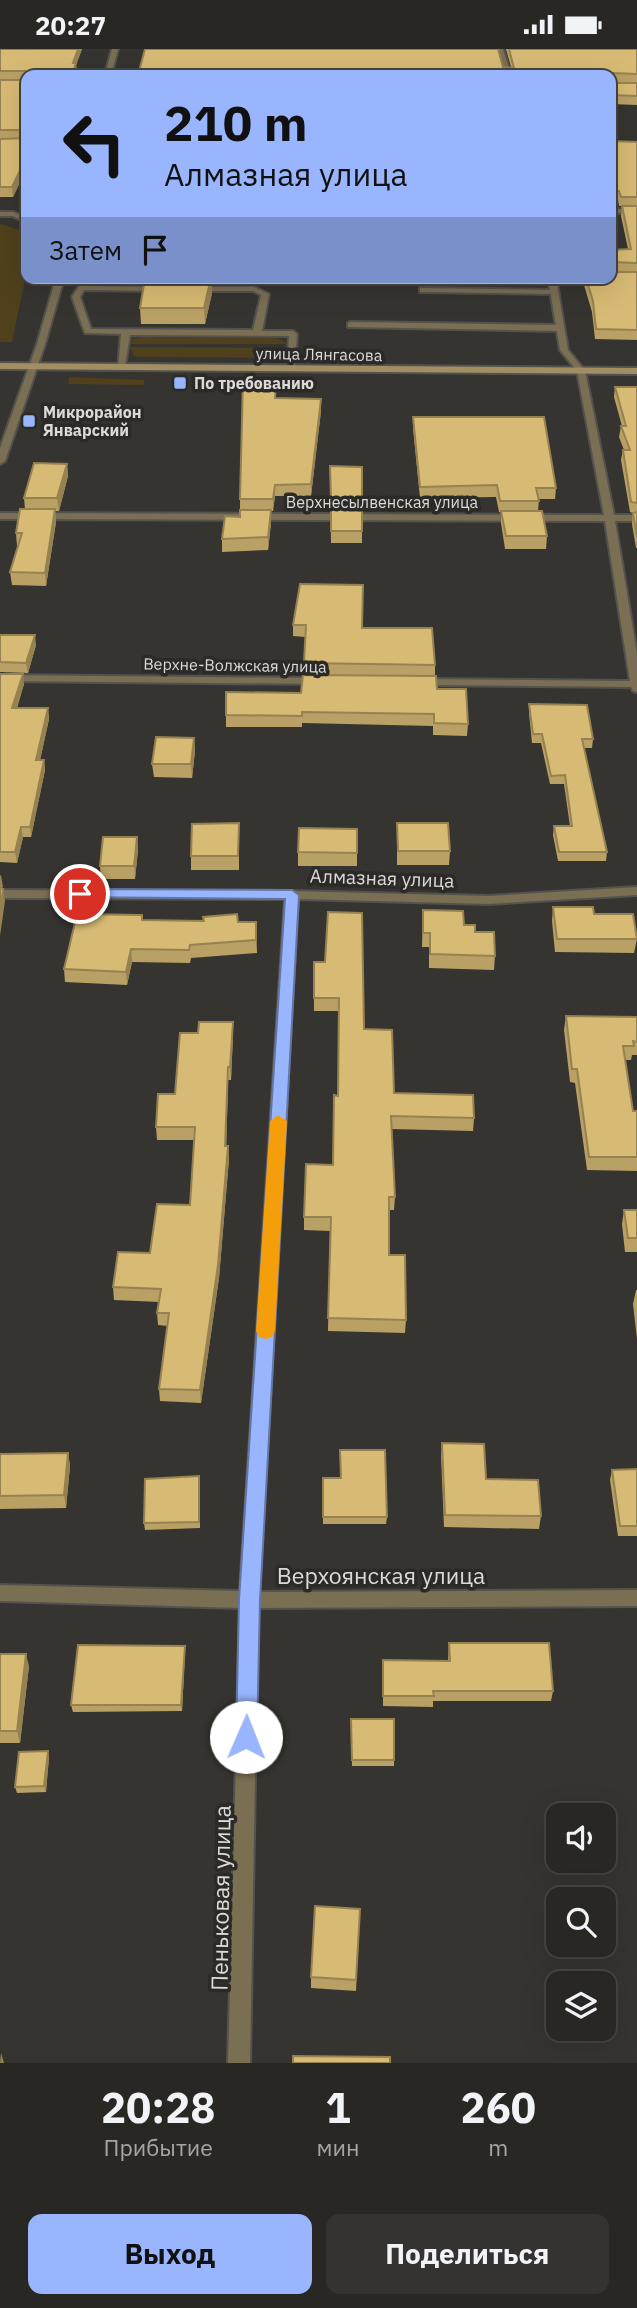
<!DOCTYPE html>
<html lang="ru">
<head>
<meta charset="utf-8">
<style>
	body { margin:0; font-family:"IBM Plex Sans",sans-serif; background:#343331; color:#f1f3f6; height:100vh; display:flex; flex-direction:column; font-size:26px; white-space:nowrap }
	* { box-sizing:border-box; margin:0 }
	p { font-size:23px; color:#a5a5a6 }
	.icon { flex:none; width:38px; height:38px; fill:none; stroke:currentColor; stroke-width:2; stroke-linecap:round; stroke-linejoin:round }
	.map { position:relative; height:2014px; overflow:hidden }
	.panel { display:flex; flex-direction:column; background:#282724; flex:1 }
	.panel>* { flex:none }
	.banner { position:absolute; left:21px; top:21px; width:595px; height:214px; border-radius:14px; box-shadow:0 7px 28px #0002,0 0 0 2px #444441; background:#99b5fd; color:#111; overflow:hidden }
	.fabs { position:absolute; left:546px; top:1754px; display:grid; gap:14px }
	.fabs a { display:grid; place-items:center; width:70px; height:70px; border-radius:14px; background:#282724; box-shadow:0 7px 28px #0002,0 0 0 2px #444441; font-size:35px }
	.pin { position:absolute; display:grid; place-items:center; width:60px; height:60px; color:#fff; margin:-30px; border:4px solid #fff; border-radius:50%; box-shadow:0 2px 7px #0007 }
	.me { position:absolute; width:77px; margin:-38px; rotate:1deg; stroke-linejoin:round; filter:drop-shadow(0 0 5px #0008) }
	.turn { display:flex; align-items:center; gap:24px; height:147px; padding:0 28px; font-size:32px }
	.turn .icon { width:91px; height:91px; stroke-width:2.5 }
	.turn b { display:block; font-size:49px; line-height:60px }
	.then { display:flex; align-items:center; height:66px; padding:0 28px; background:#0003; gap:14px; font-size:26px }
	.eta { display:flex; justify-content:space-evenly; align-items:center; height:119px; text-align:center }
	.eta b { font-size:42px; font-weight:700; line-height:49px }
	.action { display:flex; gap:14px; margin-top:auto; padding:14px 28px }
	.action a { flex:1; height:80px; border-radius:14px; background:#99b5fd; color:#111; font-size:28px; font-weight:700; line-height:80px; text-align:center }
	.action a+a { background:#343331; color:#f1f3f6 }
	.status { display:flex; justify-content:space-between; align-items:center; height:49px; padding:0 35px; background:#282724; direction:ltr }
	.status svg { height:19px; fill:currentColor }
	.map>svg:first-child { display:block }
	.green { fill:#50411c }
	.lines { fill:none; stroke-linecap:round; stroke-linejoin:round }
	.lane-casing { stroke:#53524e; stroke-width:4 }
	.street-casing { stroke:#53524e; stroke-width:4 }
	.secondary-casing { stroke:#53524e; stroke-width:4 }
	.lane { fill:#7a6e53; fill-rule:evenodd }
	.street { fill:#7a6e53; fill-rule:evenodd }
	.secondary { fill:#a18e62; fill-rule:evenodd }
	.wall { fill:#b9a064 }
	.shaded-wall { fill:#968251 }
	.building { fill:#d7ba74; stroke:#968251; stroke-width:2 }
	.route { fill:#99b5fd; stroke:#6376a4; stroke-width:2 }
	.slow { fill:#f59e0b }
	.poi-dot { fill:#99b5fd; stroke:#2b2a27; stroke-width:2.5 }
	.labels { text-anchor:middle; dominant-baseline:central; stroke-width:7; stroke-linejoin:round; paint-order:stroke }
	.far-street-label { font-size:16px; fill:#dbdad8; stroke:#2b2a27 }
	.far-poi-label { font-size:16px; font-weight:bold; fill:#dbdad8; stroke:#2b2a27; text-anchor:start }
	.street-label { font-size:19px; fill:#dbdad8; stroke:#2b2a27 }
	.near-street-label { font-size:23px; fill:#dbdad8; stroke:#2b2a27 }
</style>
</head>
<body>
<div class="status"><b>20:27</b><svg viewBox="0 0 49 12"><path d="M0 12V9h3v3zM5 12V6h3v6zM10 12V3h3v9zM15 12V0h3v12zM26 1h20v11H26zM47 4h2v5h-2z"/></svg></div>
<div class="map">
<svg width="637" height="2014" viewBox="0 0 637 2014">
	<rect width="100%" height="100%" fill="#353430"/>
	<g class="green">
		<path d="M0,175l26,8v43l-14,67h-12z"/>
		<path d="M144,288l133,1 9,4v2h-155l1,-5z"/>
		<path d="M130,298l157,1 -4,6 -8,4 -136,-1 -5,-1z"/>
		<path d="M69,328l76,3 -2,5 -75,-1z"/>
	</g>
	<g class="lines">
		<g class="lane-casing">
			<g id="lane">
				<path d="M79,237l82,1 4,2 -4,2 -77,-1 -4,7 11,32 162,1 8,-35 -8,-4h-58l-4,-2 4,-2h59l15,7 -7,37h31l4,3 -2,34 -4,3 -4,-3 2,-32 -159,-1 -5,31 -7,2 3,-34 -36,-1 -13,-36z"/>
				<path d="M420,239l134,2 4,2 -4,2 -131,-2h-3z"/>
				<path d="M351,273l209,3 4,3 -4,3 -212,-4v-4z"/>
			</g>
		</g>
		<g class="street-casing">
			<g id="street">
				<path d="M112,0h6l-7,26h-6z"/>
				<path d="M497,0h6l8,26h-6z"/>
				<rect x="611" y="160" width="26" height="4"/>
				<path d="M0,163h13l13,5v5l-14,-6h-12z"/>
				<path d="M56,229h8l-19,66 -40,117 -5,3v-16l37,-104z"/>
				<path d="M548,229h8l12,72 17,21 29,144h23v6h-22l22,133v38l-4,-1 -2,-4 -213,-2 -6,-3 6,-3 212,2 -25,-160 -605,-2v-6l604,2 -27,-144 -17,-21z"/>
				<path d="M0,626l321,3 6,3 -6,3 -321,-3z"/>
				<path d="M637,838v8l-149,9 -190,-5 -39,693 378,-2v16l-379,2 -8,455h-22l12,-455 -240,-7v-16l240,6 45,-692 -285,-1v-8l292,1 196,5z"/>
			</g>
		</g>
		<g class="secondary-casing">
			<path id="secondary" d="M0,314l637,5v6l-637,-5z"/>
		</g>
		<use href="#lane" class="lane"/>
		<use href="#street" class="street"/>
		<use href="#secondary" class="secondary"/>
	</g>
	<g class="wall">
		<path d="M0,0h82l-6,16 1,7 -1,3h-50v95l-13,27h-13z"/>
		<path d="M506,0h131v56l-26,-1v-29l-108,-8h8z"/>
		<path d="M611,92l26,1v198l-42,-1 -3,-27 -10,-34h29v-28l17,-1 -7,-33 1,-10h-3l-1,-6h-7z"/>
		<path d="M145,229h70l-1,6h-3l1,9 -7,31h-64l-1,-16z"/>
		<path d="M276,332v17l45,1v12l-10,85h-36l-2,15h-2v12l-3,27 -46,2v-13l18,-22v-18z"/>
		<path d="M615,338h22v161h-1l-4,-24 1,-11 -3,-1 -9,-52 2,-10h1l-5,-13 2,-11h1l-8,-29z"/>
		<path d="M413,368l143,71 -1,11h-16l-1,12 9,25 -1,13h-41l-4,-26v-11h-2l-3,-15 -76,1 -7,-70z"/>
		<path d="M67,415l1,12 -9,35h-4l1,11 -10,64 -34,-1 -2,-13 8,-26h-1l-1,-13 9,-24 -1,-11z"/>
		<path d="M330,417l32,1v76h-31z"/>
		<path d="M293,576l69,3 73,37v11l2,13 31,35 -1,12 -34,-1v-9l-131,-3v4h-76v-12l75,-22 3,-18 1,-38 -12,-1z"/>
		<path d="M0,586l36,10 -8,28 -28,-1z"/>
		<path d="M0,625l24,10 -7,24h31l1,11 -9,41h4l1,10 -14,67h-8l-6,26 -17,-1z"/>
		<path d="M529,655l64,35 -1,9h-8l23,104 -1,9h-48l-5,-26 1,-9h16l-6,-42h-14l-9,-41h-9l-3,-30z"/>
		<path d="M194,689l1,13 -3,27 -38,-1 -2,-13z"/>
		<path d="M239,774v47h-48v-14z"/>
		<path d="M397,774l53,28 -1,14h-52z"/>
		<path d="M357,780v37h-59v-14z"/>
		<path d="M137,788l1,13 -3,29h-34l-1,-13z"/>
		<path d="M553,858l41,7 43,25 -3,14 -79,-1 -3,-31z"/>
		<path d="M423,861l41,15 11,7 20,24 -1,14 -65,-2v-21h-7z"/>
		<path d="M143,871l113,2 1,31 -66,5 -1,5 -58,-1 -5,23 -62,-3 -1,-13z"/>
		<path d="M314,913l50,67 30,64 80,25 -1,13 -82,-2 4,68 -1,13h-5v45l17,65 -1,13 -77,-2 2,-100 -26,-1v-13l29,-52 5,-69 1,-85h-25z"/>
		<path d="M566,967l71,1v38h-5l-1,5h-6l8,51h4v60l-50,-1 -12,-87 -5,-1 -6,-52z"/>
		<path d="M233,973v13l-2,45h-3l-2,66h2l1,13 -10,119 -18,125 -41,-2 -1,-12 9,-63 -10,-1 -1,-12 2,-11 -45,-2 -1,-13 37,-34 40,-48 4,-65h-37l-1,-13 19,-33 23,-61z"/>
		<path d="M624,1161h13v42h-12l-3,-28z"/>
		<path d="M636,1241h1v49l-4,-35z"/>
		<path d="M442,1394l44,36 55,37 -2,13 -95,-2 -3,-71z"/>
		<path d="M68,1404l2,13 -4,42 -66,1v-55z"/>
		<path d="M637,1420v67h-19l-8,-56 2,-10z"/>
		<path d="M323,1429l64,39 -1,7h-63z"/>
		<path d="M200,1434v45l-55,2 -1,-7z"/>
		<path d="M449,1594l104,48 -2,10h-118v6l-50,-1v-46l65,1z"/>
		<path d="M185,1597v6l-3,59 -109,1 -2,-7z"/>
		<path d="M0,1605l29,12 -9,77h-20z"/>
		<path d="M351,1671l43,40v6h-42z"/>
		<path d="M49,1708l-3,35 -29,1 -2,-6z"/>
		<path d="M360,1860l-4,82 -45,-3v-11z"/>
	</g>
	<g class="shaded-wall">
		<path d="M78,0h4l-6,16 1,7 -1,3h-4l1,-12z"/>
		<path d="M26,109v12l-13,27 -1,-10z"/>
		<path d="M211,229l1,15 -7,31 -1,-16z"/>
		<path d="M321,350v12l-10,85v-12z"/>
		<path d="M67,415l1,12 -9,35 -2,-13z"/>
		<path d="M275,436v11l-2,15v-12z"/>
		<path d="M55,460l1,13 -10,64 -1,-13z"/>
		<path d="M271,461v13l-3,27v-13z"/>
		<path d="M35,586l1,10 -8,28 -2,-10z"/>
		<path d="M23,625l1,10 -11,34 -1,-10z"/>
		<path d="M48,659l1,11 -11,51 -2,-10z"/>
		<path d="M194,689l1,13 -3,27 -1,-14z"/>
		<path d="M44,711l1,10 -14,67 -1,-10z"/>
		<path d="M21,778l2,10 -6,26 -2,-11z"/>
		<path d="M137,788l1,13 -3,29 -1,-13z"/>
		<path d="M1,826l2,12 -3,2v-13z"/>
		<path d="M3,840l2,12 -5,35v-25z"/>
		<path d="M131,900l1,13 -5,23 -1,-13z"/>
		<path d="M233,973v13l-2,45 -1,-13z"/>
		<path d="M228,1018v13l-2,79 -1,-13z"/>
		<path d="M228,1097l1,13 -10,119 -18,125 -1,-13z"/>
		<path d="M68,1404l2,13 -4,42 -2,-13z"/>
		<path d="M185,1597v6l-3,59 -1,-6z"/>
		<path d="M26,1605l3,12 -9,77 -3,-12z"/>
		<path d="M48,1702l1,6 -3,35 -2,-6z"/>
		<path d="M1,2004l3,10h-4z"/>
	</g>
	<g class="building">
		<path d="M0,0h78l-5,14h3l-4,12h-46v2l-1,-6h-25z"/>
		<path d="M145,0h353l5,18 11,1 -5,-19h128v25l-25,-1 -1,3v-1h-473z"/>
		<path d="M0,31h26v56l-1,-6h-25z"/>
		<path d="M611,33l1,1h25v13l-26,-1z"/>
		<path d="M26,89v20l-14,29h-12v-48z"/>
		<path d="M611,92l26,1v55h-16l-2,-6 -8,-1z"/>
		<path d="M622,157h15v57l-25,-1 -1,2v-14l20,-1z"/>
		<path d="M611,223h26v58l-41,-1 -3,-28 -7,-23h25z"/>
		<path d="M145,229h66l-7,30h-64z"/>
		<path d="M243,332h33l-1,17 46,1 -10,85 -36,1 -2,14h-33z"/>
		<path d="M615,338h22v116l-6,-1 -8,-52h7l-9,-24h5z"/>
		<path d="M413,368h131l12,71h-20l3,13h-39l-3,-16 -77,2z"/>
		<path d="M34,414l33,1 -10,34h-33z"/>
		<path d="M330,417l32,1v32h-31z"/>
		<path d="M20,460h35l-10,64 -35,-1 12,-39h-6z"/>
		<path d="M240,461h31l-3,27 -46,2 3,-23 15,1z"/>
		<rect x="331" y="461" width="31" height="21"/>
		<path d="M501,462h41l5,25h-41z"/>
		<path d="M637,463v25l-4,-24z"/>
		<path d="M300,535l63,1 -1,43h70l3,37 -131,-2 2,-38h-13z"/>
		<path d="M0,586h35l-9,28 -26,-1z"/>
		<path d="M0,625h23l-11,34h36l-12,52h8l-14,67h-9l-6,25h-15z"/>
		<path d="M303,626l133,1 1,13h29l2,35 -34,-1v-9l-132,-2v4l-76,-1v-23l75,1z"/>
		<path d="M529,655l58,1 6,34h-11l25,113h-48l-5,-26h18l-7,-51 -14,1 -9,-42h-9z"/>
		<path d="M156,688l38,1 -3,26h-39z"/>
		<path d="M239,774l-1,33h-47l1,-32z"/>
		<path d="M397,774h51l2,28h-52z"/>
		<path d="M299,779l58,1v24l-59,-1z"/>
		<path d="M103,788h34l-3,29h-34z"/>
		<path d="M0,839l3,1 -3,22z"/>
		<path d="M553,858h40l1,7h39l4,25h-80z"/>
		<path d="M423,861l40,1 1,14h11v7h19l1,24 -65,-2v-21h-7z"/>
		<path d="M328,863l34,1 2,116 28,1 2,63 79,2 1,23 -83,-2 4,81h-6v58h16l1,65 -78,-2 3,-101h-27l2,-53 27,1 1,-70 4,1 1,-98h-25v-36h11z"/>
		<path d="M77,865l65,1v5l62,1 -1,-4 34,-3 1,8h18v18l-66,5 -1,5 -58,-1 -5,23 -62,-3z"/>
		<path d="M566,967l71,1v25l-4,-1 1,5h-11l10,65h4v46h-48l-12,-88h-5z"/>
		<path d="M199,973h34l-3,45h-2l-3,79h3l-10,119 -18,125 -41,-1 10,-76h-12l4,-24 -48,-2 5,-35 32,1 7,-49 33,1 5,-78h-39l2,-33h17l5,-61h18z"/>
		<path d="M624,1161h13v28h-9z"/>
		<path d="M442,1394l42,1 2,35 52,1 3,36 -96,-1z"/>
		<path d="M340,1401h45l2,67h-64v-39h18z"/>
		<path d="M68,1404l-4,42 -64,1v-42z"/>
		<path d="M637,1420v57h-17l-8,-56z"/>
		<path d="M199,1427v46l-55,1 1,-44z"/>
		<path d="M449,1594h100l4,48h-120l1,5h-51v-36l67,1z"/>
		<path d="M78,1596l107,1 -4,59h-110z"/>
		<path d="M0,1605h26l-9,77h-17z"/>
		<path d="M351,1670h43v41h-42z"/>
		<path d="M48,1702l-4,35 -29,1 4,-35z"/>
		<path d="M315,1857l45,3 -4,71 -45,-3z"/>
		<path d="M293,2007l97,1v6h-97z"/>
	</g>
	<path class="route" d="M80,840l212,1 7,5 -39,705 -3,137 -3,7 -8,3 -7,-3 -3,-7 3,-137 46,-701 -211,-2 -2,-3z"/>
	<path class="slow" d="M278,1066l9,6 -12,210 -3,6 -6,2 -7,-2 -3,-6 14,-210z"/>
	<g class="poi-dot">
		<rect x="173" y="327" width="14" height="14" rx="3.5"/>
		<rect x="22" y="365" width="14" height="14" rx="3.5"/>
	</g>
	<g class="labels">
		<g class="far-street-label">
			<text transform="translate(319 305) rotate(1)">улица Лянгасова</text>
			<text x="382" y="453">Верхнесылвенская улица</text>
			<text transform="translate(235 616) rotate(1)">Верхне-Волжская улица</text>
		</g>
		<g class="far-poi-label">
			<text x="194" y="334">По требованию</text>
			<text x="43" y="363">Микрорайон<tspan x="43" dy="18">Январский</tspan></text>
		</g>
		<g class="street-label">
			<text transform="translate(382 829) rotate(2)">Алмазная улица</text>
		</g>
		<g class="near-street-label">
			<text x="381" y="1526">Верхоянская улица</text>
			<text transform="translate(220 1849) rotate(-89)">Пеньковая улица</text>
		</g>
	</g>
</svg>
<div class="fabs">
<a><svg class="icon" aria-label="sound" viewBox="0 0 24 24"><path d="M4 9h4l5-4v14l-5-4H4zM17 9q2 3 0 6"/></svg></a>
<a><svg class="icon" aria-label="search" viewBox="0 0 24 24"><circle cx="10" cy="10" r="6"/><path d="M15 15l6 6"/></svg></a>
<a><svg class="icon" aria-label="layers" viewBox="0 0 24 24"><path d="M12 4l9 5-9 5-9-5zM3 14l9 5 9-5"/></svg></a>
</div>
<div class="pin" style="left:80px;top:845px;background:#d93025"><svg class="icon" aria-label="arrive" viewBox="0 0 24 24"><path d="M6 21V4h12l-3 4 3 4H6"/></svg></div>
<svg class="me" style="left:246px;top:1688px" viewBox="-20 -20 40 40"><circle r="19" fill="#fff"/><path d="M0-13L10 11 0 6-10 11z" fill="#99b5fd"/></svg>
<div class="banner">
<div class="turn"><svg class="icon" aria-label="left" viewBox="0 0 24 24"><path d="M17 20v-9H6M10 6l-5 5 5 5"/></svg><div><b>210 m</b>Алмазная улица</div></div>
<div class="then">Затем<svg class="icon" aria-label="arrive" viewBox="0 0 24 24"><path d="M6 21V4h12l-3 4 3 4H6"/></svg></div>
</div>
</div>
<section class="panel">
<div class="eta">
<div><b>20:28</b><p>Прибытие</p></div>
<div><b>1</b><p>мин</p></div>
<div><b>260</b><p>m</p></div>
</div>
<div class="action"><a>Выход</a><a>Поделиться</a></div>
</section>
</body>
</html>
